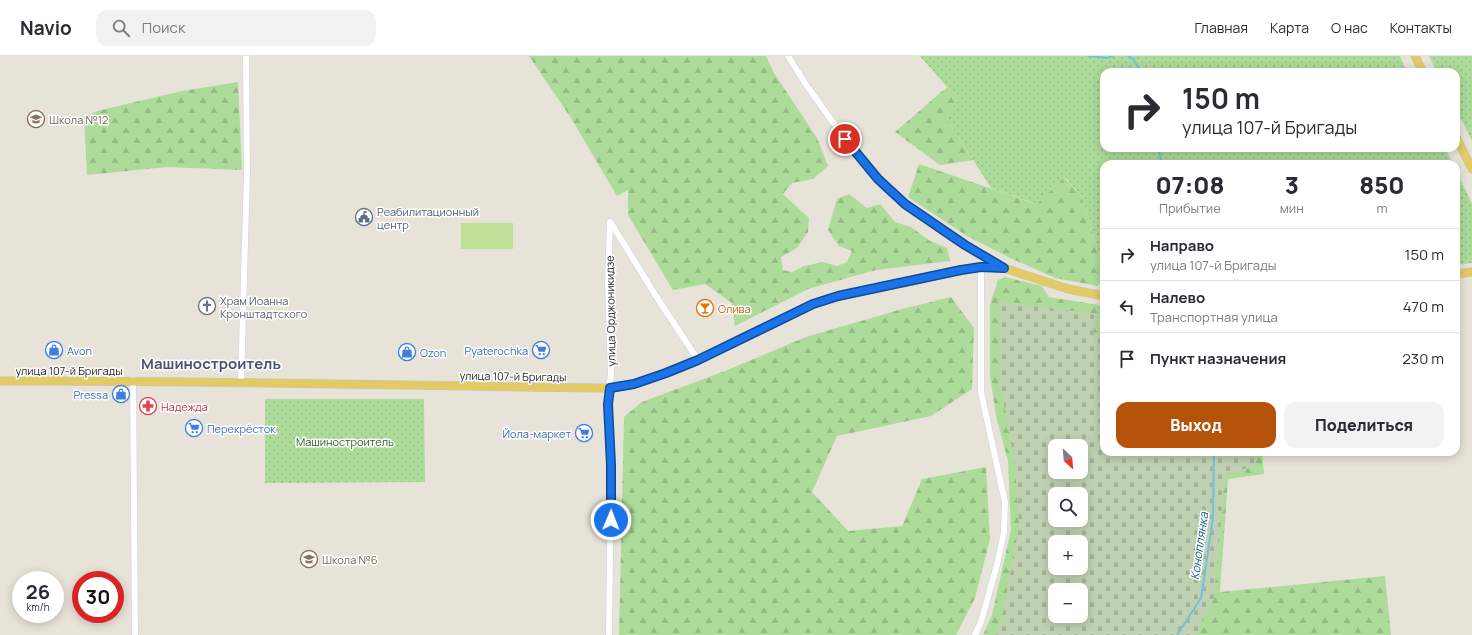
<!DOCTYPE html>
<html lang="ru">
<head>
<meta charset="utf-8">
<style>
	body { margin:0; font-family:Manrope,sans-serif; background:#f2f2f3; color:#2b2b33; height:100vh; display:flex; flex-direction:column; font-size:15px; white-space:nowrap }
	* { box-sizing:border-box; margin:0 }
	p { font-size:13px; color:#7c7c81 }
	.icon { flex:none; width:22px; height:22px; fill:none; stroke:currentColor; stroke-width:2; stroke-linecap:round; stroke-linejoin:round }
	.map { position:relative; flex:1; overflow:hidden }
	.panel { position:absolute; left:1100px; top:104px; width:360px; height:296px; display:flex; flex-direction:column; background:#fff; border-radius:12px; box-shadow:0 2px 10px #0003 }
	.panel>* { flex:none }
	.banner { position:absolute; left:1100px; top:12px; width:360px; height:84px; border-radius:12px; box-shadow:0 2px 10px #0003; background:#fff; color:#2b2b33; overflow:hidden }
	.needle { width:26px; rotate:154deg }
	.controls { position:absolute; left:1048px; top:383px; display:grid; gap:8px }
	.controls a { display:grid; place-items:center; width:40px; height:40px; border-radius:8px; background:#fff; box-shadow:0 2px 10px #0003; font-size:20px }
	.speed { position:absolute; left:12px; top:515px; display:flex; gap:8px; font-size:20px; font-weight:700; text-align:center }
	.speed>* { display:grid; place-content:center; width:52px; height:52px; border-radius:50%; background:#fff; box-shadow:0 2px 10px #0003; line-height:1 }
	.speed small { font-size:10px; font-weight:400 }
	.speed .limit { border:6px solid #d22; background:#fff; color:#111 }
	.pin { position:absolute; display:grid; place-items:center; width:34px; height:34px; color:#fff; margin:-17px; border:2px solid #fff; border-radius:50%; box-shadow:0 1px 4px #0007 }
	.me { position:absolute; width:44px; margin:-22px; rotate:1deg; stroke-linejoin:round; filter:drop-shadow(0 0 3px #0008) }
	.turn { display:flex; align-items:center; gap:14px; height:84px; padding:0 16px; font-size:18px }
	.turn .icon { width:52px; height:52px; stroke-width:2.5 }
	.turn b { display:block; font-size:28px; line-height:34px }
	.eta { display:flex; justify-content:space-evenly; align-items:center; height:68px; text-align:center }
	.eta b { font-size:24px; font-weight:800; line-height:28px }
	.primary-button { display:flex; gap:8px; margin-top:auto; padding:8px 16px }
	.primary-button a { flex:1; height:46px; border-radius:12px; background:#b45309; color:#fff; font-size:16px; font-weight:800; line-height:46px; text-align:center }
	.primary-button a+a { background:#f2f2f3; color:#2b2b33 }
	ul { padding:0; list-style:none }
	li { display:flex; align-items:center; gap:12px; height:52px; padding:0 16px; border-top:1px solid #e1e1e2 }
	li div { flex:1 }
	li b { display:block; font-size:15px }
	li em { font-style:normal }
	header { display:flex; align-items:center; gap:24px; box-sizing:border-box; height:56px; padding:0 20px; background:#fff; border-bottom:1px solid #e1e1e2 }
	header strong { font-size:19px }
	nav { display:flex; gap:22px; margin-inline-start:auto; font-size:14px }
	.search { width:280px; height:36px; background:#f2f2f3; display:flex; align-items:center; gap:10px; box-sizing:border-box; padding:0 14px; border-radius:12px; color:#7c7c81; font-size:15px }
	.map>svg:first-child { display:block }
	.forest { fill:url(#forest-firs); fill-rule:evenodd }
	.cemetery { fill:url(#cemetery-stones); fill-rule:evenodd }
	.park { fill:url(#park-dots) }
	.pitch { fill:#bee196 }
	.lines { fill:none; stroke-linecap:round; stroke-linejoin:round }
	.stream { stroke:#75c0e2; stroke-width:2 }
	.minor-casing { stroke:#cfd1df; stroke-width:7 }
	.major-casing { stroke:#c3c3c3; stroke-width:9 }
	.minor { stroke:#fff; stroke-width:6 }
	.major { stroke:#e2cb64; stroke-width:8 }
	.route-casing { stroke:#114b97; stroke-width:10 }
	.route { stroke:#1a73e8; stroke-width:7 }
	.labels { text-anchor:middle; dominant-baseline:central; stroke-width:3; stroke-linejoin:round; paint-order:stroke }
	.education-label { font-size:11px; fill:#785e54; stroke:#fff; text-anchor:start }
	.service-label { font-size:11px; fill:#4e5e75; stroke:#fff; text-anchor:start }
	.worship-label { font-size:11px; fill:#5b616d; stroke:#fff; text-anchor:start }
	.food-label { font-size:11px; fill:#c56008; stroke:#fff; text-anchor:start }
	.street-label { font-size:11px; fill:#272727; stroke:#fff }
	.shop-label { font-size:11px; fill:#366cbe; stroke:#fff; text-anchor:start }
	.health-label { font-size:11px; fill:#be3a42; stroke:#fff; text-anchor:start }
	.park-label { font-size:11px; fill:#295c1f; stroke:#fff }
	.water-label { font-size:12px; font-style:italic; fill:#195d89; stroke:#fff }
	.district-label { font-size:15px; font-weight:bold; fill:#4c5173; stroke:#fff }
</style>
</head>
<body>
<header>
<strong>Navio</strong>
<div class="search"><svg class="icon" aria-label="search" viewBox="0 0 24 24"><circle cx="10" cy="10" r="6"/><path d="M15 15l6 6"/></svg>Поиск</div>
<nav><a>Главная</a><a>Карта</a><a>О нас</a><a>Контакты</a></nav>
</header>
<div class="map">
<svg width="1472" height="579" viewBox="0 0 1472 579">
	<defs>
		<pattern id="forest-firs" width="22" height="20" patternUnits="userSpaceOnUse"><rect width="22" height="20" fill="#addb9a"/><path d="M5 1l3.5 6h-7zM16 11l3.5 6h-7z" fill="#95bc85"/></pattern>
		<pattern id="cemetery-stones" width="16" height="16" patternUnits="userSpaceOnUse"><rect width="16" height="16" fill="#c0d1b2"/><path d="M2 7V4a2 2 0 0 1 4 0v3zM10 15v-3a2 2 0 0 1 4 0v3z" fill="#a5b399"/></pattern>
		<pattern id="park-dots" width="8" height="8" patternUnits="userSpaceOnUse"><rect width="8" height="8" fill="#addb9a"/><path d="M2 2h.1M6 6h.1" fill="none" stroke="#95bc85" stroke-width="1.8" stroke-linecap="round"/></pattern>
	</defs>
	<rect width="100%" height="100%" fill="#e8e3d9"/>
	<g class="forest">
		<path d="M529,0h237l8,17 43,65 11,28 -15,13 -21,4 -9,11 26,24 -1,14 -11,16 -16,9 2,13 9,2 12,-6 19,-4 14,4 10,-4 5,-11 -13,-5 -11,-16 9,-31 12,-5 18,14 13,-4 15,18 16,5 19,14 17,7 3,13 -74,9 -68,19 -73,37 -3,-23 -27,-19 -32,6 -45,-75v-25l-11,6 -46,-78z"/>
		<path d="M238,26l4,88 -75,-3 -80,8 -3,-58 13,-6 85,-20z"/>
		<path d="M947,31l14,10 -15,20 27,43 -33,5 -45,-33z"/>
		<path d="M919,108l117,40 28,-27 18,20 22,73v6l-6,10 -43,-8 -49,-22 -39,-20 -59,-39z"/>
		<path d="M1005,221l37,9 7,11 50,8 2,3 -2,16 2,3h3v125h158l2,22 -36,5 -8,113 165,-16 6,59h-408l9,-20 19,-85 -3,-69 -12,-45 -6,-41v-71l8,-24zM1055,390h26v26h-26zM1055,438h26v26h-26zM1055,486h26v26h-26zM1055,534h26v26h-26z"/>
		<path d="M951,241l23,31 -2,61 -41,27 -94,20 -25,56 36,39 54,-5 20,-47 64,-12 4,72 -15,59 -19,37h-337l5,-218 18,-15 83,-31 81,-34 96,-28z"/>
	</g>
	<path class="cemetery" d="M1000,246l96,12 -3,20 11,1v117h150l2,14 -31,8 -11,124 -18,37h-201l6,-13 18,-96 -4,-62 -15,-83zM1055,390h26v26h-26zM1055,438h26v26h-26zM1055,486h26v26h-26zM1055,534h26v26h-26z"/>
	<g class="park">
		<path d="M920,0h480l7,16h-303v76h341l8,16h-349v106l-22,-73 -17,-20 -28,27 -46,-16 -45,-71 15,-20 -14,-10z"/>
		<path d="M1429,0h43v85l-16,-32v-37h-19z"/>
		<path d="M1456,115l16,32v60l-16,2z"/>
		<path d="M265,343h159l1,83 -160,1z"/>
	</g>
	<rect class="pitch" x="461" y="167" width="52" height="26"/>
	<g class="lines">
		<g class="stream">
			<path d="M1088,0l19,2 6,-2"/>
			<path d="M1128,0l5,3 8,13"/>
			<path d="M1158,92l4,16"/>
			<path d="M1177,579l24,-37 12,-80 1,-66"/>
		</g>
		<g class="minor-casing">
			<g id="minor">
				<path d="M788,0l19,30 38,53 46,53 14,12 60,41 38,22"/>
				<path d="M611,167l45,73 42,64"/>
				<path d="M133,324l2,255"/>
				<path d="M241,327l6,-211 -1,-116"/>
				<path d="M609,579l2,-170 -3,-62 3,-30 -3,-91 2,-60"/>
				<path d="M975,579l6,-13 16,-57 7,-33 1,-30 -24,-110v-125"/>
			</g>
		</g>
		<g class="major-casing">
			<g id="major">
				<path d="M1415,0l8,16"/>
				<path d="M1456,81l16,32"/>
				<path d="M1456,218l16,-2"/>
				<path d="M0,325c203,-1 406,5 610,7l24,-4 32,-11 32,-13 115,-56 26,-8 122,-26 20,-3 23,1 64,21 36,7"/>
			</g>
		</g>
		<use href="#minor" class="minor"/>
		<use href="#major" class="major"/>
	</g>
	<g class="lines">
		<g class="route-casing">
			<path id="route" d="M611,464v-55l-3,-61 2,-16 24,-4 32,-11 32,-13 115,-56 25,-8 123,-26 20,-3 23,1 -39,-23 -60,-41 -27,-25 -33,-40"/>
		</g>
		<use href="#route" class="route"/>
	</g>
	<defs>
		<g id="school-ring" transform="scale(0.9)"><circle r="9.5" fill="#fff" stroke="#8d6e63" stroke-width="1.5"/><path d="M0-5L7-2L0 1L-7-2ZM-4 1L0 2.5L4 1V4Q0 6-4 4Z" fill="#8d6e63"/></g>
		<g id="civic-ring" transform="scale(0.9)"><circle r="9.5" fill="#fff" stroke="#5c6f8a" stroke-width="1.5"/><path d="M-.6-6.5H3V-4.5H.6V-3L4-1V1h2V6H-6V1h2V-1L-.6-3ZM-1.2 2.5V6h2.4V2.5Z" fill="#5c6f8a"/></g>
		<g id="church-ring" transform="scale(0.9)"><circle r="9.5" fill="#fff" stroke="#6b7280" stroke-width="1.5"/><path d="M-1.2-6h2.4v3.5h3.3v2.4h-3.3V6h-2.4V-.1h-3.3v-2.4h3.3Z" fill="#6b7280"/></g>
		<g id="bar-ring" transform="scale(0.9)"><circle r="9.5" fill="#fff" stroke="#e8710a" stroke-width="1.5"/><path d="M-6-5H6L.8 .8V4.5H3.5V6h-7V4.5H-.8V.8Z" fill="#e8710a"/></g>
		<g id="shop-ring" transform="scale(0.9)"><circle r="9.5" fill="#fff" stroke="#3f7fe0" stroke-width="1.5"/><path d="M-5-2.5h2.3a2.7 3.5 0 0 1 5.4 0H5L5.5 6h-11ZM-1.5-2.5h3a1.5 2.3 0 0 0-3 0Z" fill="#3f7fe0"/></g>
		<g id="supermarket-ring" transform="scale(0.9)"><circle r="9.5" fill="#fff" stroke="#3f7fe0" stroke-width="1.5"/><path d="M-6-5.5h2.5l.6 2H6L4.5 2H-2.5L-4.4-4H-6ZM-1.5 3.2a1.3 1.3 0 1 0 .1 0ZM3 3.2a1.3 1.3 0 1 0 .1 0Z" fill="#3f7fe0"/></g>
		<g id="pharmacy-ring" transform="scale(0.9)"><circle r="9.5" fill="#fff" stroke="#e0444e" stroke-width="1.5"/><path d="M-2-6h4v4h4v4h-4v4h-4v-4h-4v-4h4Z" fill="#e0444e"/></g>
	</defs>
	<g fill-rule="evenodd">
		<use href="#school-ring" x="36" y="63"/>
		<use href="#civic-ring" x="364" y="161"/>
		<use href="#church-ring" x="207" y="250"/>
		<use href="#bar-ring" x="705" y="252"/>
		<use href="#shop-ring" x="54" y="294"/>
		<use href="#supermarket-ring" x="541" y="294"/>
		<use href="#shop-ring" x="407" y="296"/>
		<use href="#shop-ring" x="121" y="338"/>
		<use href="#pharmacy-ring" x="148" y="350"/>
		<use href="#supermarket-ring" x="194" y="372"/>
		<use href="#supermarket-ring" x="584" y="377"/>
		<use href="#school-ring" x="309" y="503"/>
	</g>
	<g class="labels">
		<g class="education-label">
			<text x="49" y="63">Школа №12</text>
			<text x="322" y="503">Школа №6</text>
		</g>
		<g class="service-label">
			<text x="377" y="155">Реабилитационный<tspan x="377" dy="13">центр</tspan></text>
		</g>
		<g class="worship-label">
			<text x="220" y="244">Храм Иоанна<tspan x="220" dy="13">Кронштадтского</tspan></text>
		</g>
		<g class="food-label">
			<text x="718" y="252">Олива</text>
		</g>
		<g class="street-label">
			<text transform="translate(610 255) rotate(-91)">улица Орджоникидзе</text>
			<text x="69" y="314">улица 107-й Бригады</text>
			<text transform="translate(513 320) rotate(1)">улица 107-й Бригады</text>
		</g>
		<g class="shop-label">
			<text x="67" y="294">Avon</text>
			<text x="528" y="294" text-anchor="end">Pyaterochka</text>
			<text x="420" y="296">Ozon</text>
			<text x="108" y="338" text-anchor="end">Pressa</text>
			<text x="207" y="372">Перекрёсток</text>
			<text x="571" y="377" text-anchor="end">Йола-маркет</text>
		</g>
		<g class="health-label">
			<text x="161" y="350">Надежда</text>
		</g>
		<g class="park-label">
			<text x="345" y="385">Машиностроитель</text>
		</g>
		<g class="water-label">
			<text transform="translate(1199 490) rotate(-82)">Коноплянка</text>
		</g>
		<g class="district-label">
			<text x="211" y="307">Машиностроитель</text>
		</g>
	</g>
</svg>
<div class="controls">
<a><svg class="needle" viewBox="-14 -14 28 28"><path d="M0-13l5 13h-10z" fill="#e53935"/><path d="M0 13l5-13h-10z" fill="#7c7c81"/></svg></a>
<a><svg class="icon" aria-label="search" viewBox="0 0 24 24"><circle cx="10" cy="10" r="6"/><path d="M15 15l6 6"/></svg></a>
<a>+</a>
<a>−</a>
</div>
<div class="speed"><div>26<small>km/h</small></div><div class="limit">30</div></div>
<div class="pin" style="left:845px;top:83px;background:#d93025"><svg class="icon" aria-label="arrive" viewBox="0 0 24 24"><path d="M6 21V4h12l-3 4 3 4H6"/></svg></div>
<svg class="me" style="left:611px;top:464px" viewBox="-20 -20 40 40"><circle r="17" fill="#1a73e8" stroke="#fff" stroke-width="3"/><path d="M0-11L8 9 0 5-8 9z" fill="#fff"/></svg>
<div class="banner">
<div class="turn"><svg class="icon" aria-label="right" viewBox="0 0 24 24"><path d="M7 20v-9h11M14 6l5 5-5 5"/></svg><div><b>150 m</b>улица 107-й Бригады</div></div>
</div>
<section class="panel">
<div class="eta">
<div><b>07:08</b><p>Прибытие</p></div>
<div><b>3</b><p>мин</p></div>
<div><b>850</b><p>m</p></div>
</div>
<ul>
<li><svg class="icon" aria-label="right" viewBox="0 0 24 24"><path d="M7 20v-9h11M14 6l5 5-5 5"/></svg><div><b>Направо</b><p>улица 107-й Бригады</p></div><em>150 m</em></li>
<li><svg class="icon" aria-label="left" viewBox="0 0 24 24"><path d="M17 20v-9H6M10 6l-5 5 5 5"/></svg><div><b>Налево</b><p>Транспортная улица</p></div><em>470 m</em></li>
<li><svg class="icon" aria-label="arrive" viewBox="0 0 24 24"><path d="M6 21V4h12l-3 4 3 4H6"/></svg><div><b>Пункт назначения</b></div><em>230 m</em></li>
</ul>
<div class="primary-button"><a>Выход</a><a>Поделиться</a></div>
</section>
</div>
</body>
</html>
